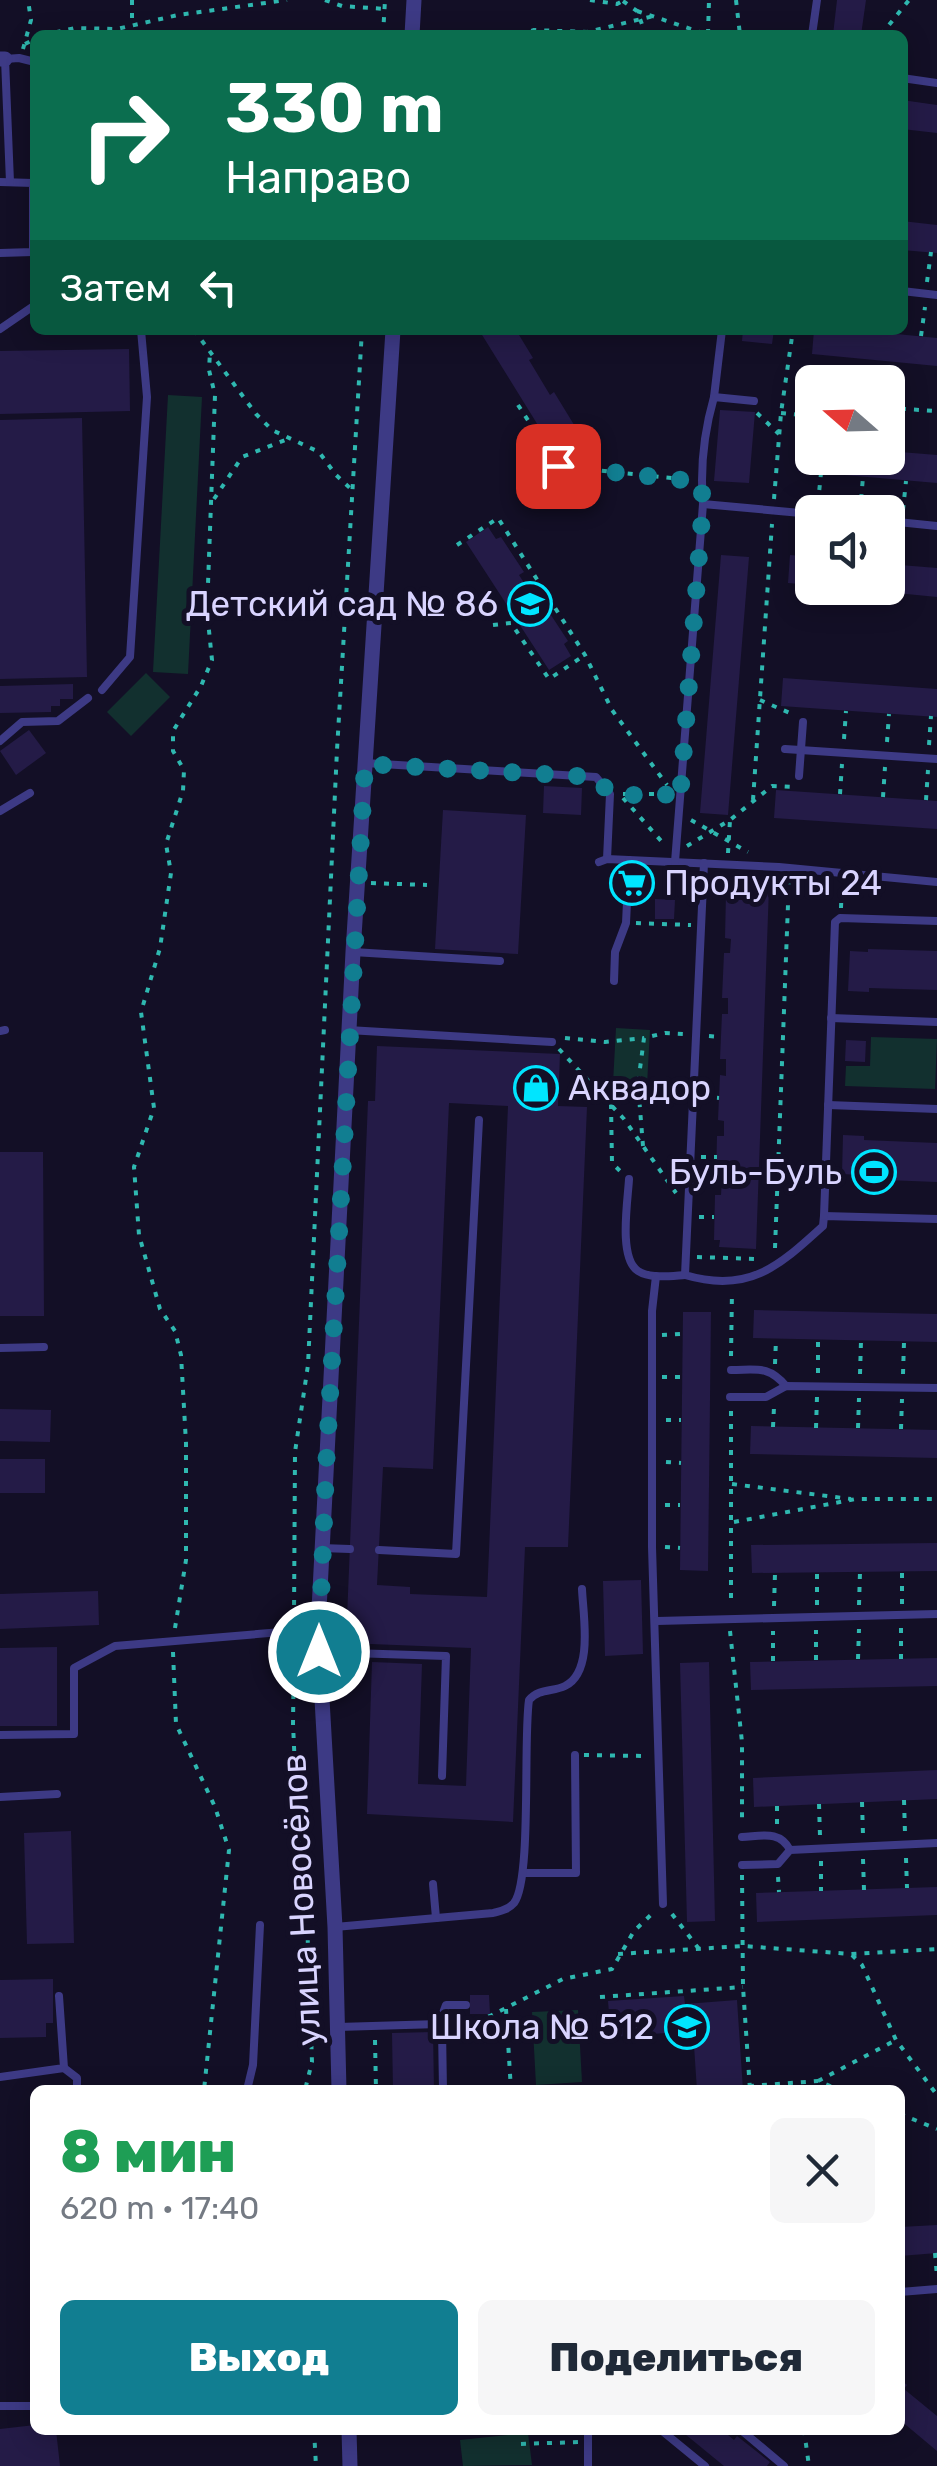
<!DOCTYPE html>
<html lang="ru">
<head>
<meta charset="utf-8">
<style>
	body { margin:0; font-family:Rubik,sans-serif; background:#f6f6f7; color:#1f2937; height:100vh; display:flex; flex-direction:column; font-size:38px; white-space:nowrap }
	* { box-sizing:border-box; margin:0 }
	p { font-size:32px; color:#747a83 }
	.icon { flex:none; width:55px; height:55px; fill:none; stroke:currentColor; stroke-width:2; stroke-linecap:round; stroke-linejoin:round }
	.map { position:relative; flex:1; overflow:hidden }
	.drawer { position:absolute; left:30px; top:2085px; width:875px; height:350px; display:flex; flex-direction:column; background:#fff; border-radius:15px; box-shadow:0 5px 25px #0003 }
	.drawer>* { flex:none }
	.guide { position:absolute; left:30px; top:30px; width:878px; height:305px; border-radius:15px; box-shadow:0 5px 25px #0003; background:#0b6e4f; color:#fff; overflow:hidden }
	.needle { width:65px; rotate:290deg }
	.buttons { position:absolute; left:795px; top:365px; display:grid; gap:20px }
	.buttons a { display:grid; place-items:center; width:110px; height:110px; border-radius:15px; background:#fff; box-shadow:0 5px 25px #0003; font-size:50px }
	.pin { position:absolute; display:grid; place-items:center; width:85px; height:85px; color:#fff; margin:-42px; border-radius:20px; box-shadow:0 5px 15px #0006 }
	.me { position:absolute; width:110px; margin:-55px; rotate:0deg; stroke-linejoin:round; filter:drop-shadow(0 0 8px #0008) }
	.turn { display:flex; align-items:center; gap:35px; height:210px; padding:0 30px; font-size:45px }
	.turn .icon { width:130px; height:130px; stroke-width:2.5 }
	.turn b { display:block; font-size:70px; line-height:85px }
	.then { display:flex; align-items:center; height:95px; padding:0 30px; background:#0003; gap:20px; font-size:38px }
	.round { display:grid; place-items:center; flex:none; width:105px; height:105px; border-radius:15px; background:#f6f6f7 }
	.summary { display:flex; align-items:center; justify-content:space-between; height:170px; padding:0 30px }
	h1 { font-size:60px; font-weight:800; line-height:75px; color:#1e9e55 }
	.primary-button { display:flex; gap:20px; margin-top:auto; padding:20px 30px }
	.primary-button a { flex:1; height:115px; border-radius:15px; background:#117e91; color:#fff; font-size:40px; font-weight:800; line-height:115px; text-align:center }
	.primary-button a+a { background:#f6f6f7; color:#1f2937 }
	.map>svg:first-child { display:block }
	.green { fill:#12302f }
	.building { fill:#241b47; fill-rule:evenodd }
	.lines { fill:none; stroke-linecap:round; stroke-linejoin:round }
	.path { stroke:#2fb8b0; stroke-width:4; stroke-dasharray:5 8; stroke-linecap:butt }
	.lane { stroke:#3d3a85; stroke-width:8 }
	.street { stroke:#3d3a85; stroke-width:15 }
	.route { stroke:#117e91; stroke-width:18; stroke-dasharray:0 32.4 }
	.labels { text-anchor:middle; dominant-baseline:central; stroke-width:10; stroke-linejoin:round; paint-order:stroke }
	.poi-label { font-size:35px; fill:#d9d4ff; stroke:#130f26; text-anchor:end }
	.street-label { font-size:35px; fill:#d9d4ff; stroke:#130f26 }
</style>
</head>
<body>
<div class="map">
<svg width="937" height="2466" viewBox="0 0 937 2466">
	<rect width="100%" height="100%" fill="#130f26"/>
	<g class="green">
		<path d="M168,395l34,2 -14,277 -35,-2z"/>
		<path d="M146,673l24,24 -39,39 -24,-24z"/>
		<path d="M616,1028l34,2 -3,55 -34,-2z"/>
		<path d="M871,1037l66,2 -2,50 -90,-3 1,-20h24z"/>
		<path d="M578,2010l4,72 -46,3 -4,-73z"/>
		<path d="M528,2433l4,32 -69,1 -3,-26z"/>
	</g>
	<g class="building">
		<path d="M837,0h29l-5,35h-28z"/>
		<path d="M902,100l35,5v28l-35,-4z"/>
		<path d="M902,221l35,4v28l-35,-3z"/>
		<path d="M479,330h37l17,28 -4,2 21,35 4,-3 22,36 -4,3 7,11 -22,14z"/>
		<path d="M743,330h31l-2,14 -30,-3z"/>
		<path d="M814,330h42l81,8v28l-125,-12z"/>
		<path d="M129,349l1,62 -130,3v-63z"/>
		<path d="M720,410l35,2 -6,71 -35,-2z"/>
		<path d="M82,418l5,259 -87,2v-259z"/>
		<path d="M801,443l11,1v14h76v-7l49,4v28l-139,-12z"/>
		<path d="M488,527l8,12 5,-2 23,35 -5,3 22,34 4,-3 23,35 -4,3 7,12 -22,14 -83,-128z"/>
		<path d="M721,555l28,2 -21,258 -28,-2z"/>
		<path d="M790,555l22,2v28l-24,-2z"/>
		<path d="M888,564l49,4v29l-71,-7v-2h22z"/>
		<path d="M783,678l154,11v28l-156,-11z"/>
		<path d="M73,684v15h-13v7h-9v6l-51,1v-27z"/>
		<path d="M29,730l17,23 -30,22 -16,-24z"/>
		<path d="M544,786l38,2 -1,27 -38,-2z"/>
		<path d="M776,790l161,11v28l-163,-11z"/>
		<path d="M443,810l83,5 -8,139 -83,-5z"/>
		<path d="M733,886l36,1 -13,362 -37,-2 1,-7h-6l1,-45h6l1,-16h-6l1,-43h7v-15l-6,-1 2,-45 6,1v-17h-6l2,-45h6v-16h-6l2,-45h6l1,-14 -6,-1 1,-45h6z"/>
		<path d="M655,899l20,1 -1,19h-19z"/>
		<path d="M868,949l69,2v39l-68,-2v4l-21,-1 2,-40 18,1z"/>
		<path d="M846,1040l20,1 -1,21 -20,-1z"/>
		<path d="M377,1046l183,8 -2,52 29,1 -19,440h-43l-12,275 -146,-8 5,-152 50,2 -4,120 48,2 5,-138 -125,-5 22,-542h7zM449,1103l59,3 -21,491 -77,-3v-7l-33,-2 6,-118 50,2z"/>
		<path d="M843,1135l21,1v4l73,3v39l-77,-3v-4l-18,-1z"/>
		<path d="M0,1152h43l1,164h-44z"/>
		<path d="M754,1310l183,4v28l-184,-4z"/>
		<path d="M683,1312h28l-3,259 -28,-1z"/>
		<path d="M0,1409l51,1 -1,32 -50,-1z"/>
		<path d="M751,1426l186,4v28l-187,-4z"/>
		<rect x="0" y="1459" width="45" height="34"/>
		<path d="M937,1543v28l-185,2 -1,-28z"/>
		<path d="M641,1580l2,74 -38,2 -2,-75z"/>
		<path d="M98,1591l1,34 -99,4v-35z"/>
		<path d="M57,1647v79h-57v-78z"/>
		<path d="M937,1658v28l-186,4 -1,-28z"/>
		<path d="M709,1662l6,259 -28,1 -7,-259z"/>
		<path d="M937,1770v29l-183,8 -1,-29z"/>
		<path d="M71,1831l3,112 -47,1 -3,-111z"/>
		<path d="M937,1887v28l-180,7 -1,-29z"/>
		<path d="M53,1979v44h-7v14l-46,1v-58z"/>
		<path d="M470,1995h19l1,19h-20z"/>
		<path d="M684,1996l1,8 52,-4 6,90h-46l-4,-59 -82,6 -3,-36z"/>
		<path d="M433,2032l1,58h-41l-1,-57z"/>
		<path d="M937,2225v28l-37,3v-29z"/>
		<path d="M900,2379l7,6 -3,4 33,27v35l-37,-31z"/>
		<path d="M35,2425v5h21l4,36h-60v-37z"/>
		<path d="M680,2430h42l12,10 3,-4 33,26 -3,4h-43z"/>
	</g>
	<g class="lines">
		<g class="path">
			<path d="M132,0v26"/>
			<path d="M325,0l17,6 43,3"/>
			<path d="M590,0l27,4 7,-4"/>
			<path d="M736,0l4,35"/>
			<path d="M623,1l14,10 9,24"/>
			<path d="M637,11l72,24"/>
			<path d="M708,34l1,-34"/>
			<path d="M43,35l32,-7 42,1 61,-14 109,-15"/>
			<path d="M383,35l2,-35"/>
			<path d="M519,35l15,-5 53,2 67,-16"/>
			<path d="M881,35l28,-35"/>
			<path d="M25,44l10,-5"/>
			<path d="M23,49l8,-29 -3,-20"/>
			<path d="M927,282l4,-30"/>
			<path d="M194,330l62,84 16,16 47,22 17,23 15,14"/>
			<path d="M879,332v-2"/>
			<path d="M921,336l4,-29"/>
			<path d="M518,405l40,61 132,14"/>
			<path d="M888,408l49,3"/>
			<path d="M757,413l22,21"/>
			<path d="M781,413l31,3"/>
			<path d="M214,499l28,-42 46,-18"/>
			<path d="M774,499l7,-86 12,-83"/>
			<path d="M818,503l3,-30"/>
			<path d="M903,510l3,-29"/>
			<path d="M860,512l3,-35"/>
			<path d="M457,545l41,-27 87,137 27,55 55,75"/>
			<path d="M898,565l3,-30"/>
			<path d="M493,625l18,-2 38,56 36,-24"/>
			<path d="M760,700l32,14"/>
			<path d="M844,739l2,-28"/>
			<path d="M887,742l2,-28"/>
			<path d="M929,745l2,-29"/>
			<path d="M623,794h45"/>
			<path d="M840,794l2,-30"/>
			<path d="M883,797l2,-30"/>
			<path d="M623,798l40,45"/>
			<path d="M753,800l19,-276"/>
			<path d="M926,800l2,-30"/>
			<path d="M691,820l57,32"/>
			<path d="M687,846l43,-26 42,-34 21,1"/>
			<path d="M728,853l2,-33"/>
			<path d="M371,883l56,2"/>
			<path d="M841,908l1,-26"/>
			<path d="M636,923l55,2"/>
			<path d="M709,1036l12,1"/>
			<path d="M565,1038l40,4 39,-4"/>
			<path d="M559,1049l65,70 52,74"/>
			<path d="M704,1097l15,1"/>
			<path d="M611,1104l1,59 8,8"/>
			<path d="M643,1146l-5,-62 6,-46 21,-5 20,1"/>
			<path d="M701,1157h16"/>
			<path d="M699,1217h15"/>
			<path d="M775,1248l14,-370"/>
			<path d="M697,1257l60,2"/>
			<path d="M662,1335l20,-1"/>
			<path d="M731,1356l1,-65"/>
			<path d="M775,1364l1,-25"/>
			<path d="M818,1373v-33"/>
			<path d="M860,1374l1,-33"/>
			<path d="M903,1374l1,-32"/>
			<path d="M662,1377h20"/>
			<path d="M731,1411v195"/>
			<path d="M666,1420h15"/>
			<path d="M773,1427l1,-20"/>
			<path d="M816,1428l1,-31"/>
			<path d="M858,1428l1,-30"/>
			<path d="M901,1429l1,-30"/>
			<path d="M666,1462l15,1"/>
			<path d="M732,1484l119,15"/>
			<path d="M665,1505h15"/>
			<path d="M734,1522l122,-23h81"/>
			<path d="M665,1547l15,1"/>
			<path d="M902,1604v-33"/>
			<path d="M817,1605v-33"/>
			<path d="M859,1605l1,-33"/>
			<path d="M774,1606l1,-33"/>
			<path d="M294,1618l1,-166 13,-87 29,-615 25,-420"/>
			<path d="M175,1628l11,-68v-117l-5,-88 -6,-24 -15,-22 -21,-74 -5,-68 20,-59 -13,-96 19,-64 11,-75 -5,-29 17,-53 1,-21 -11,-19v-20l28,-45 11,-26 -5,-49 8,-216 -6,-25 1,-18"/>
			<path d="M730,1631l12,111v83"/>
			<path d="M294,1642l-1,82 5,110 8,57 6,171 -7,28"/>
			<path d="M173,1652l3,72 39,83 14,43 -25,240"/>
			<path d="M858,1659l1,-30"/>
			<path d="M901,1659v-31"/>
			<path d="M816,1660v-30"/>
			<path d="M773,1661v-30"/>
			<path d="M584,1755l61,1"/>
			<path d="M904,1800l1,33"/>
			<path d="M862,1802l1,33"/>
			<path d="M819,1804l1,32"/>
			<path d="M777,1806v19"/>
			<path d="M906,1858l1,30"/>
			<path d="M863,1859l1,31"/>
			<path d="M821,1861v30"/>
			<path d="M742,1875l1,112 7,103"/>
			<path d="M778,1877l1,15"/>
			<path d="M672,1914l27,35"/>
			<path d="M618,1954l125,-8 108,8 86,-5"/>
			<path d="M852,1955l10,10 34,75 41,55"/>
			<path d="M600,1997l143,-10"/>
			<path d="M506,2009l5,81"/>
			<path d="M451,2028l39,-12 73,-37 49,-10 22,-38 21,-20"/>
			<path d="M375,2040l1,50"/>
			<path d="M818,2081l78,-41"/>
			<path d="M749,2086l69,-5 22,9"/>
			<path d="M900,2114l37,15"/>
			<path d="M935,2253l2,24"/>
			<path d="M314,2430l2,36"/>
			<path d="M804,2430l5,36"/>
			<path d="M521,2444l57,-2"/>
		</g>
		<g class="lane">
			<path d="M812,35l5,-35"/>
			<path d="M902,78l35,5"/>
			<path d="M0,182l33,1v69l-33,1"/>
			<path d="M10,182l-5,-123 14,-1 16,4"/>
			<path d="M902,291l35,4"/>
			<path d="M0,329l35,-24"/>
			<path d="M714,397l8,-67"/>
			<path d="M754,401l-40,-4c-10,35 -14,71 -11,107l109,10"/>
			<path d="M888,521l49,5"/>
			<path d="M102,690l28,-33 17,-260 -6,-67"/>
			<path d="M0,741l22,-19 36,-1 30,-23"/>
			<path d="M785,749l152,10"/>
			<path d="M365,763l231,14 14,17 -3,65"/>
			<path d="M799,776l4,-54"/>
			<path d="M0,811l30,-18"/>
			<path d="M599,862l8,-3 172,8 158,15"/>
			<path d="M675,862l28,-358"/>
			<path d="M704,863l-19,412c64,19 94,-9 138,-49l1,-10 113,3"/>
			<path d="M353,952l147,9"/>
			<path d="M614,981l1,-29 11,-29 3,-63"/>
			<path d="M831,1018l106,4"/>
			<path d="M348,1030l204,12"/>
			<path d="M0,1031l5,-1"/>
			<path d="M828,1105l109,4"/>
			<path d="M629,1179c-1,21 -11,79 9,92 12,8 32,5 47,4"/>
			<path d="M824,1216l11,-294 5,-4 97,3"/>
			<path d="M656,1276l-4,35v236l11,357"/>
			<path d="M0,1348l44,-1"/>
			<path d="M731,1370c26,0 37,-5 55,16"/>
			<path d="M730,1397h36l20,-11 151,2"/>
			<path d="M321,1548l29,1"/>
			<path d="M379,1550l77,4 23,-434"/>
			<path d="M657,1621l280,-7"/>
			<path d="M319,1652l127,4 -4,120"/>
			<path d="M0,1735l74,-1v-66l41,-22 203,-17"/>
			<path d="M0,1797l57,-3"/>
			<path d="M742,1837c20,-1 38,-7 48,13"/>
			<path d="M742,1865l36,-1 12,-14 147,-7"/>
			<path d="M523,1873h53l-1,-118"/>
			<path d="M433,1884l3,34"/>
			<path d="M335,1927l158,-14c7,-2 15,-3 21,-10 18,-23 9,-164 15,-203 10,-12 24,-8 36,-14 29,-14 18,-71 17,-97"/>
			<path d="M439,2024l7,-19h20"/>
			<path d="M338,2027l101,-3 3,5 1,61"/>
			<path d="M64,2068l13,10v12"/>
			<path d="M0,2077l64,-9 -5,-72"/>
			<path d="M247,2090l6,-25 7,-140"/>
			<path d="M900,2292l37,-3"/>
			<path d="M0,2406h35"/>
			<path d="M588,2430v36"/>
			<path d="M661,2430l44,36"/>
			<path d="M741,2430l43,36"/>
		</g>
		<g class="street">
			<path d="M412,35l2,-35"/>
			<path d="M0,59h5"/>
			<path d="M339,2090l-4,-163 -17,-298 35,-677 40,-622"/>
			<path d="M349,2430l1,36"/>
		</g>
	</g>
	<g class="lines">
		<path class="route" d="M319,1652l7,-184 39,-704 231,13 14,17 52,2 11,-4 7,7 23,-295 -2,-22 -143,-16"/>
	</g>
	<defs>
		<g id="school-ring" transform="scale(2.25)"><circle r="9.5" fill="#130f26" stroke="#00e5ff" stroke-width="1.5"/><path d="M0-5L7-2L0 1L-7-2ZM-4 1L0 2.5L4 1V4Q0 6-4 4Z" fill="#00e5ff"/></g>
		<g id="supermarket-ring" transform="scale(2.25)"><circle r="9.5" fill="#130f26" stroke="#00e5ff" stroke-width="1.5"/><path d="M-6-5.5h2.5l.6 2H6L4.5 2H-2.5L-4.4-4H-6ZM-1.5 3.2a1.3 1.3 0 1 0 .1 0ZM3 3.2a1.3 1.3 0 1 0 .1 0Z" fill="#00e5ff"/></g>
		<g id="shop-ring" transform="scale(2.25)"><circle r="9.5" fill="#130f26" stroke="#00e5ff" stroke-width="1.5"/><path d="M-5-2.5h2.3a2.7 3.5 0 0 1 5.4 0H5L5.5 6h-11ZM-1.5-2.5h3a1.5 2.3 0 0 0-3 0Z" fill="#00e5ff"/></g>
		<g id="stadium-ring" transform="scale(2.25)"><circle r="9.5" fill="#130f26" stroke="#00e5ff" stroke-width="1.5"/><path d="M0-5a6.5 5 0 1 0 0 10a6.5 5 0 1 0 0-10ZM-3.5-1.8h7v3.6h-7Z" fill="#00e5ff"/></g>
	</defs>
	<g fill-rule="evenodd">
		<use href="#school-ring" x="530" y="604"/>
		<use href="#supermarket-ring" x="632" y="883"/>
		<use href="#shop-ring" x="536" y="1088"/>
		<use href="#stadium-ring" x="874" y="1172"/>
		<use href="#school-ring" x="687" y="2027"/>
	</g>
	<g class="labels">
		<g class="poi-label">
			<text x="498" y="604">Детский сад № 86</text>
			<text x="664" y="883" text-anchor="start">Продукты 24</text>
			<text x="568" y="1088" text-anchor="start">Аквадор</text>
			<text x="842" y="1172">Буль-Буль</text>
			<text x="654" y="2027">Школа № 512</text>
		</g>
		<g class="street-label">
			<text transform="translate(301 1900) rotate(-93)">улица Новосёлов</text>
		</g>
	</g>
</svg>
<div class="buttons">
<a><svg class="needle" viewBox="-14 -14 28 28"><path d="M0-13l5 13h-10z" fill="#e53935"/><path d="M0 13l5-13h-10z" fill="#747a83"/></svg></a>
<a><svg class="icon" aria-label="sound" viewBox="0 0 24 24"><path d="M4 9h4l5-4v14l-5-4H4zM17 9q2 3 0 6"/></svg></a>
</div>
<div class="pin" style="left:558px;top:466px;background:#d93025"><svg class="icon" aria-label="arrive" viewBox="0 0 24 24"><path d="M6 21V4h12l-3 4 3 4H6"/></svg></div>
<svg class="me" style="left:319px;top:1652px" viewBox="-20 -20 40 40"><circle r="17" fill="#117e91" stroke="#fff" stroke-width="3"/><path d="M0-11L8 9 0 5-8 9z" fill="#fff"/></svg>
<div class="guide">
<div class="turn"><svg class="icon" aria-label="right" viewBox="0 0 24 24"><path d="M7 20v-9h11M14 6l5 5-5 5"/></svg><div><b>330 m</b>Направо</div></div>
<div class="then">Затем<svg class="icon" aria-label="left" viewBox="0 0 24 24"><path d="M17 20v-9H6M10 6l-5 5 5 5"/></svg></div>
</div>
<section class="drawer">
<div class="summary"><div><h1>8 мин</h1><p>620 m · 17:40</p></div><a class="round"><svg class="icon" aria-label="close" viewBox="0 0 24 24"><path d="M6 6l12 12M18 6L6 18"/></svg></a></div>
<div class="primary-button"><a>Выход</a><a>Поделиться</a></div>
</section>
</div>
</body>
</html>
